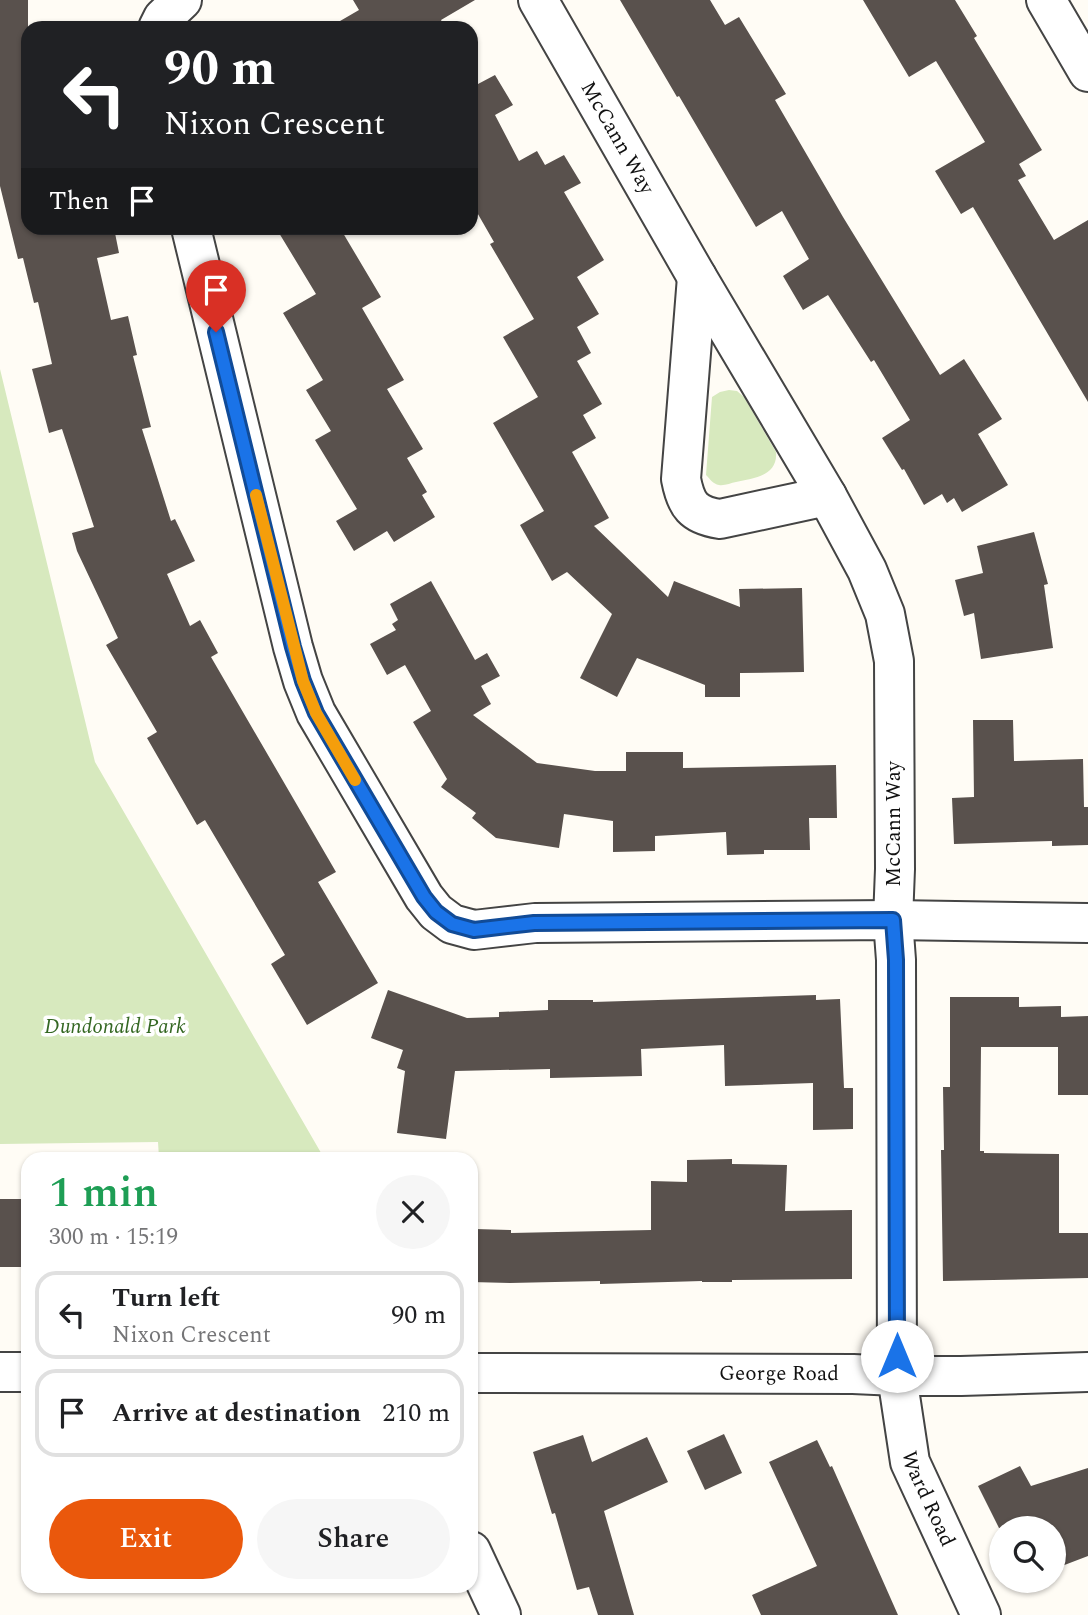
<!DOCTYPE html>
<html lang="en">
<head>
<meta charset="utf-8">
<style>
	body { margin:0; font-family:Spectral,serif; background:#f6f6f6; color:#202124; height:100vh; display:flex; flex-direction:column; font-size:26px; white-space:nowrap }
	* { box-sizing:border-box; margin:0 }
	p { font-size:23px; color:#757577 }
	.icon { flex:none; width:38px; height:38px; fill:none; stroke:currentColor; stroke-width:2; stroke-linecap:round; stroke-linejoin:round }
	.map { position:relative; flex:1; overflow:hidden }
	.drawer { position:absolute; left:21px; top:1152px; width:457px; height:441px; display:flex; flex-direction:column; background:#fff; border-radius:21px; box-shadow:0 2px 5px #0004 }
	.drawer>* { flex:none }
	.banner { position:absolute; left:21px; top:21px; width:457px; height:214px; border-radius:21px; box-shadow:0 2px 5px #0004; background:#202124; color:#fff; overflow:hidden }
	.tools { position:absolute; left:989px; top:1516px; display:grid; gap:14px }
	.tools a { display:grid; place-items:center; width:77px; height:77px; border-radius:50%; background:#fff; box-shadow:0 2px 5px #0004; font-size:35px }
	.pin { position:absolute; display:grid; place-items:center; width:60px; height:60px; color:#fff; margin:-72px -30px; border-radius:50% 50% 50% 0; rotate:-45deg; box-shadow:0 0 7px #0007 }
	.pin .icon { rotate:45deg }
	.me { position:absolute; width:77px; margin:-38px; rotate:0deg; stroke-linejoin:round; filter:drop-shadow(0 0 5px #0008) }
	.turn { display:flex; align-items:center; gap:24px; height:147px; padding:0 28px; font-size:32px }
	.turn .icon { width:91px; height:91px; stroke-width:2.5 }
	.turn b { display:block; font-size:49px; line-height:60px }
	.then { display:flex; align-items:center; height:66px; padding:0 28px; background:#0003; gap:14px; font-size:26px }
	.round { display:grid; place-items:center; flex:none; width:74px; height:74px; border-radius:37px; background:#f6f6f6 }
	.head { display:flex; align-items:center; justify-content:space-between; height:119px; padding:0 28px }
	h1 { font-size:42px; font-weight:600; line-height:52px; color:#1e9e55 }
	.button { display:flex; gap:14px; margin-top:auto; padding:14px 28px }
	.button a { flex:1; height:80px; border-radius:42px; background:#ea580c; color:#fff; font-size:28px; font-weight:600; line-height:80px; text-align:center }
	.button a+a { background:#f6f6f6; color:#202124 }
	ul { padding:0; list-style:none }
	li { display:flex; align-items:center; gap:21px; height:88px; margin:0 14px 10px; padding:0 14px; border:4px solid #e0e0e0; border-radius:21px }
	li div { flex:1 }
	li b { display:block; font-size:26px }
	li em { font-style:normal }
	.map>svg:first-child { display:block }
	.green { fill:#d7e9be }
	.building { fill:#59514d }
	.lines { fill:none; stroke-linecap:round; stroke-linejoin:round }
	.minor-casing { stroke:#444; stroke-width:42 }
	.minor { stroke:#fff; stroke-width:38 }
	.route-casing { stroke:#114b97; stroke-width:18 }
	.route { stroke:#1a73e8; stroke-width:12 }
	.slow { stroke:#f59e0b; stroke-width:12 }
	.labels { text-anchor:middle; dominant-baseline:central; stroke-width:7; stroke-linejoin:round; paint-order:stroke }
	.street-label { font-size:21px; fill:#111; stroke:#fff }
	.park-label { font-size:21px; font-style:italic; fill:#346722; stroke:#fff }
</style>
</head>
<body>
<div class="map">
<svg width="1088" height="1615" viewBox="0 0 1088 1615">
	<rect width="100%" height="100%" fill="#fffcf5"/>
	<g class="green">
		<path d="M0,369l95,393 229,396h-165l-1,-16 -158,2z"/>
		<path d="M729,390l8,1 7,6 32,55c2,24 -22,26 -40,30 -5,1 -12,4 -17,3 -6,-1 -9,-6 -13,-10l6,-78 8,-5z"/>
	</g>
	<g class="building">
		<path d="M0,0h28v228h86l5,25 -22,5 14,62 17,-4 9,39 -4,1 18,71 -9,2 29,92 4,-2 20,42 -28,13 23,52 10,-6 18,33 -7,4 125,215 -18,10 60,101 -71,42 -36,-61 14,-9 -80,-135 -8,5 -50,-87 10,-6 -51,-87 12,-7 -41,-87 -5,-18 22,-6 -32,-98 -13,4 -17,-64 20,-5 -14,-62 -4,1 -11,-45 -5,1 -18,-73z"/>
		<path d="M353,0h122l-34,20 4,8h-117l31,-18z"/>
		<path d="M620,0h90l15,25 14,-8 47,77 -11,6 68,117 97,158 24,-16 38,60 -24,15 30,51 -46,27 -8,-14 -7,5 -5,-9 -18,11 -20,-36 -2,1 -20,-32 28,-18 -36,-60 -3,2 -43,-67 -25,15 -20,-34 26,-17 -27,-48 -26,16 -77,-131 -2,1z"/>
		<path d="M863,0h92l22,36 -3,2 68,112 -23,14 7,12 -8,4 36,60 34,-20v182l-115,-195 -12,7 -26,-43 50,-29 -49,-81 -27,16z"/>
		<path d="M471,70l7,14 17,-9 18,30 -18,10 24,46 18,-10 8,14 19,-10 17,28 -17,9 40,68 -27,17 22,37 -22,13 14,26 -14,8 25,43 -19,11 13,23 -24,14 37,66 -15,8 74,71 6,-16 66,26 -1,-18 63,-1 2,84 -64,1v24h-35v-12l-68,-27 -20,39 -37,-19 32,-64 -45,-42 -15,9 -32,-56 24,-14 -51,-88 45,-26 -35,-60 31,-18 -44,-75 4,-2 -23,-40z"/>
		<path d="M276,228h64l41,69 -19,11 42,72 -17,9 36,60 -16,9 20,34 -5,3 13,22 -41,25 -7,-11 -33,20 -18,-30 21,-12 -42,-69 16,-9 -25,-41 17,-10 -40,-67 33,-19z"/>
		<path d="M1034,532l14,52 -4,1 9,63 -72,11 -7,-46 -10,3 -9,-36 28,-7 -6,-27z"/>
		<path d="M431,581l44,79 12,-7 13,23 -19,10 10,18 -18,11 64,48 58,8h31v-19h57v16l153,-3 1,53h-28l1,32h-46v4l-37,1 -1,-23 -71,4v15l-42,1v-31l-49,-7 -5,34 -63,-10 -24,-20 4,-5 -35,-26 6,-8 -34,-57 18,-11 -26,-46 -18,10 -17,-31 26,-14 -4,-6 6,-4 -8,-16z"/>
		<path d="M973,720h40l1,41 69,-2 1,48h4v38l-36,1v-5l-98,3 -2,-46 22,-1z"/>
		<path d="M388,990l79,28 32,-1v-5l49,-2v-10h45v2l223,-7v5l24,-1 4,89h9v41l-40,1v-47l-88,3 -1,-41 -83,4 1,27 -92,2v-9l-95,2 -9,68 -49,-6 8,-62 -8,-3 6,-18 -32,-12z"/>
		<path d="M950,997h69v10l42,-1v11l27,-1v79h-30v-48h-77l-1,104h4v2l75,1v79h29v45l-145,3 -2,-131h3l-1,-63h7z"/>
		<path d="M732,1159v5l55,1 -2,46 67,-1v69l-120,1v2h-30v-1l-102,3v-3l-90,2 -39,-1v-47h4v-6l36,1v3l140,-3v-49l36,1v-22z"/>
		<rect x="0" y="1199" width="28" height="68"/>
		<path d="M724,1434l18,39 -37,17 -18,-39z"/>
		<path d="M583,1435l9,27 55,-25 21,45 -64,29 30,104h-36l-9,-28 -12,3 -22,-77 -3,1 -19,-62z"/>
		<path d="M817,1440l13,27 2,-1 66,149h-137l-9,-20 65,-29 -48,-104z"/>
		<path d="M1020,1466l11,20 57,-18v88l-34,13v-41h-55l-21,-42z"/>
	</g>
	<g class="lines">
		<g class="minor-casing">
			<g id="minor">
				<path id="s1" d="M538,0l159,277 130,219 40,74 18,44 9,47 1,208 -2,51 3,40 1,416 13,86 71,153"/>
				<path d="M1046,0l42,72"/>
				<path d="M158,28l5,-10 19,-18"/>
				<path d="M191,228l102,419 10,34 13,32 108,184 12,15 16,12 22,6 61,-7 358,-3 195,3"/>
				<path d="M697,277l-16,202c5,26 12,36 39,40l107,-23"/>
				<path d="M0,1372h28"/>
				<path id="s2" d="M471,1373l382,1 44,2h64l127,-4"/>
				<path d="M471,1551l30,64"/>
			</g>
		</g>
		<use href="#minor" class="minor"/>
	</g>
	<g class="lines">
		<g class="route-casing">
			<path id="route" d="M216,332l77,315 10,34 13,32 108,184 12,15 16,12 22,6 60,-7 359,-3 3,40 1,396"/>
		</g>
		<use href="#route" class="route"/>
		<path class="slow" d="M256,495l47,186 13,32 39,67"/>
	</g>
	<g class="labels">
		<g class="street-label">
			<text stroke="none"><textPath href="#s1" startOffset="159">McCann Way</textPath></text>
			<text transform="translate(894 824) rotate(-90)">McCann Way</text>
			<text stroke="none"><textPath href="#s2" startOffset="308">George Road</textPath></text>
			<text stroke="none"><textPath href="#s1" startOffset="1596">Ward Road</textPath></text>
		</g>
		<g class="park-label">
			<text x="115" y="1027">Dundonald Park</text>
		</g>
	</g>
</svg>
<div class="tools">
<a><svg class="icon" aria-label="search" viewBox="0 0 24 24"><circle cx="10" cy="10" r="6"/><path d="M15 15l6 6"/></svg></a>
</div>
<div class="pin" style="left:216px;top:332px;background:#d93025"><svg class="icon" aria-label="arrive" viewBox="0 0 24 24"><path d="M6 21V4h12l-3 4 3 4H6"/></svg></div>
<svg class="me" style="left:897px;top:1356px" viewBox="-20 -20 40 40"><circle r="19" fill="#fff"/><path d="M0-13L10 11 0 6-10 11z" fill="#1a73e8"/></svg>
<div class="banner">
<div class="turn"><svg class="icon" aria-label="left" viewBox="0 0 24 24"><path d="M17 20v-9H6M10 6l-5 5 5 5"/></svg><div><b>90 m</b>Nixon Crescent</div></div>
<div class="then">Then<svg class="icon" aria-label="arrive" viewBox="0 0 24 24"><path d="M6 21V4h12l-3 4 3 4H6"/></svg></div>
</div>
<section class="drawer">
<div class="head"><div><h1>1 min</h1><p>300 m · 15:19</p></div><a class="round"><svg class="icon" aria-label="close" viewBox="0 0 24 24"><path d="M6 6l12 12M18 6L6 18"/></svg></a></div>
<ul>
<li><svg class="icon" aria-label="left" viewBox="0 0 24 24"><path d="M17 20v-9H6M10 6l-5 5 5 5"/></svg><div><b>Turn left</b><p>Nixon Crescent</p></div><em>90 m</em></li>
<li><svg class="icon" aria-label="arrive" viewBox="0 0 24 24"><path d="M6 21V4h12l-3 4 3 4H6"/></svg><div><b>Arrive at destination</b></div><em>210 m</em></li>
</ul>
<div class="button"><a>Exit</a><a>Share</a></div>
</section>
</div>
</body>
</html>
